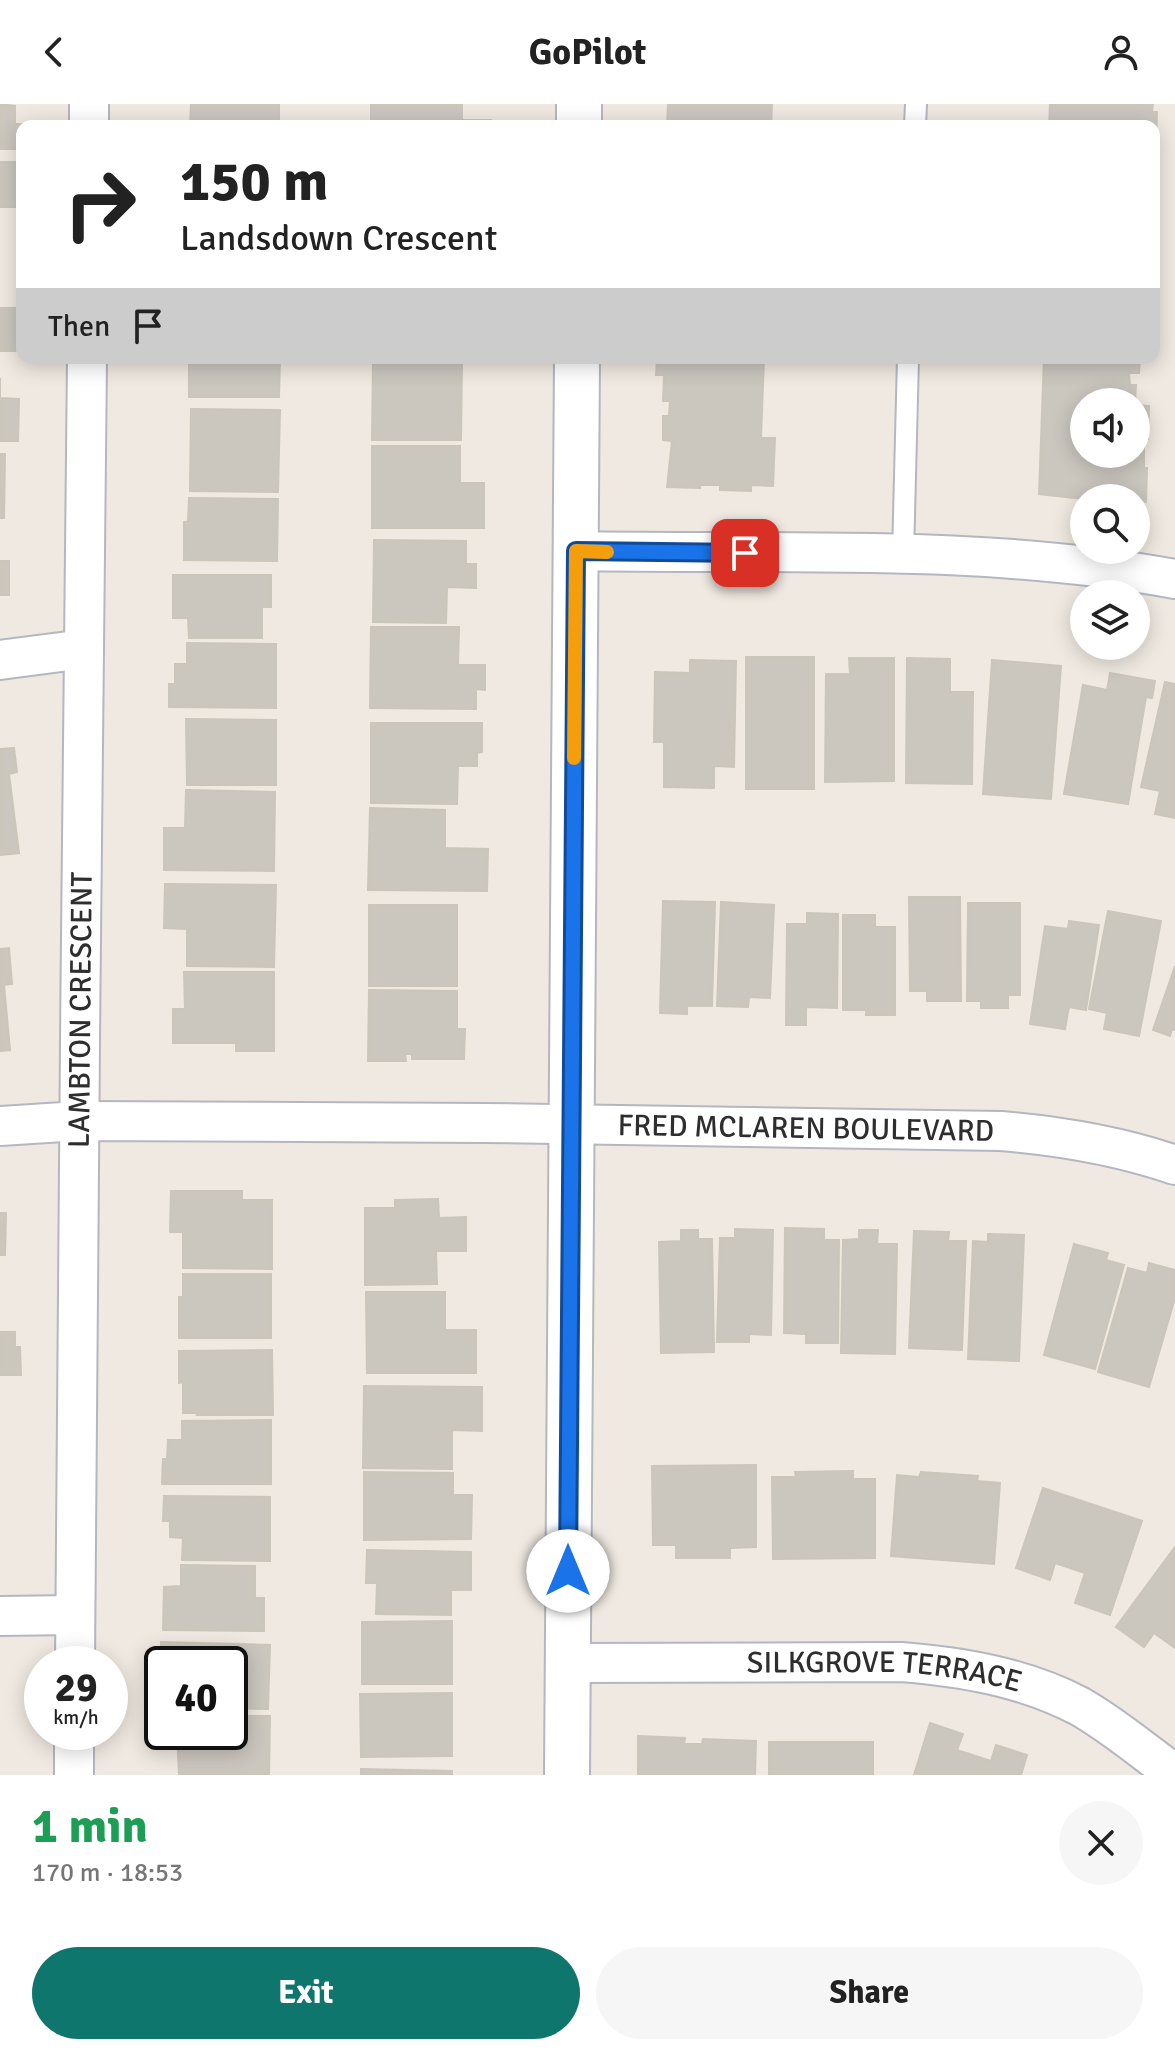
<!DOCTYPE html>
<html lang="en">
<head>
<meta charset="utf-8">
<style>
	body { margin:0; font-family:Signika,sans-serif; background:#f6f6f6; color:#222; height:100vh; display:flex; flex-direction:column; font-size:30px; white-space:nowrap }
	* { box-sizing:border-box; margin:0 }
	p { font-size:26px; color:#767676 }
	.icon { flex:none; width:44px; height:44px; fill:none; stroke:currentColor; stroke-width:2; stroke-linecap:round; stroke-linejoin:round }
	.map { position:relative; height:1671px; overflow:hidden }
	.panel { display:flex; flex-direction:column; background:#fff; flex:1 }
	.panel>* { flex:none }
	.banner { position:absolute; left:16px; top:16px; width:1144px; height:244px; border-radius:16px; box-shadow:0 4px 20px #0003; background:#fff; color:#222; overflow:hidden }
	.tools { position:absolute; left:1070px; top:284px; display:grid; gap:16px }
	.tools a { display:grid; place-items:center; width:80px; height:80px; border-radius:50%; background:#fff; box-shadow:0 4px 20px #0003; font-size:40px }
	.speed { position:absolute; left:24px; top:1542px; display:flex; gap:16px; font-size:40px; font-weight:700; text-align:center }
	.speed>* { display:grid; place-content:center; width:104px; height:104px; border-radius:50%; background:#fff; box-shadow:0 4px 20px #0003; line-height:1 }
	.speed small { font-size:20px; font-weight:400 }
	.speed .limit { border:4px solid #111; border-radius:12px; background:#fff; color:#111 }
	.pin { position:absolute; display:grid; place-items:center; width:68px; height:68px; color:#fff; margin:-34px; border-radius:16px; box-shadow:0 4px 12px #0006 }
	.me { position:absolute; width:88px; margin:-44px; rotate:0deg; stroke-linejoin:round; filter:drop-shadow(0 0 6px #0008) }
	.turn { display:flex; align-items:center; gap:28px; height:168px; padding:0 32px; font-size:36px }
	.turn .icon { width:104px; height:104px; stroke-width:2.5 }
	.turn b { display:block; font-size:56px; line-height:68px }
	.then { display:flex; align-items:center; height:76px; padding:0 32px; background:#0003; gap:16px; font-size:30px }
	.round { display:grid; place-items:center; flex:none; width:84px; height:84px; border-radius:42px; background:#f6f6f6 }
	.overview { display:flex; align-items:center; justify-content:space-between; height:136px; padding:0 32px }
	h1 { font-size:48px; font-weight:700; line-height:60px; color:#1e9e55 }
	.button { display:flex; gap:16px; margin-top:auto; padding:16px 32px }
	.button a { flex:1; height:92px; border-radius:48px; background:#0f766e; color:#fff; font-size:32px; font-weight:700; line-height:92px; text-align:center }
	.button a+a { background:#f6f6f6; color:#222 }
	header { display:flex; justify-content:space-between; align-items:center; height:104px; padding:0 32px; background:#fff; font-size:36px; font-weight:700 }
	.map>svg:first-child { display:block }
	.building { fill:#cbc7bf; stroke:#cbc5ba; stroke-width:2 }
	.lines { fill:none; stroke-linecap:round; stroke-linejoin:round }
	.lane-casing { stroke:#b4b7c1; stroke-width:24 }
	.street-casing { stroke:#b4b7c1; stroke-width:42 }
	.secondary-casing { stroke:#b4b7c1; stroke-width:48 }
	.lane { stroke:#fff; stroke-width:20 }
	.street { stroke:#fff; stroke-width:38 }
	.secondary { stroke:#fff; stroke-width:44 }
	.route-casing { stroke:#114b97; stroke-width:20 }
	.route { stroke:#1a73e8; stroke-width:14 }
	.slow { stroke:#f59e0b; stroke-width:14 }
	.labels { text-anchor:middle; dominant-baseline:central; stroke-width:6; stroke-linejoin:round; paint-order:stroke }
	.street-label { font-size:30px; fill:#2e2e2e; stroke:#fff }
</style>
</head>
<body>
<header><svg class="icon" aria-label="back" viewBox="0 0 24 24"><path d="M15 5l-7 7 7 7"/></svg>GoPilot<svg class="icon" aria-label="person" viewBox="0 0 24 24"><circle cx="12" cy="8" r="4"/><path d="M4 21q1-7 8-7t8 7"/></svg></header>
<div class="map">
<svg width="1175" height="1671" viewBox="0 0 1175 1671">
	<rect width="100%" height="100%" fill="#efe9e1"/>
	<g class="building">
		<path d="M0,0l15,2v18h7l-1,25h-21z"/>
		<path d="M191,0h88v22h-89z"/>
		<path d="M371,0h91v16h29v6h-120z"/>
		<path d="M668,0h104l-1,22h-104z"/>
		<path d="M1050,0h103l-1,8h5l-1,30 -2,-16h-105z"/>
		<rect x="0" y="58" width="20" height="45"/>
		<rect x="0" y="204" width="18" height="43"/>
		<path d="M189,254h91l-1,39h-90z"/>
		<path d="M657,254h107l-3,80h14l-2,48 -22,-1v6l-31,-1v-5h-20v3l-33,-1 5,-46 -9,-1v-24h6l1,-15h-7l1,-26h-8z"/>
		<path d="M1044,254h96l-1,15h-10l1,12h6l-1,17h-51v52h52v-49l13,1 -1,33h-4v29h3l-1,34 -10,-1v-3h-24v-3h-19v3l-9,1 -45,-5z"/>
		<path d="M373,255h89l-1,81h-89z"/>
		<path d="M0,274v20l19,1 -1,42h-18z"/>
		<path d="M191,305l89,1 -2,82 -88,-1z"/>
		<path d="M372,342h88v37h24v45h-112z"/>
		<path d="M0,350h5l-1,64h-4z"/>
		<path d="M189,394l89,1 -1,62 -93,-1v-38h4z"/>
		<path d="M374,436l92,1v23h10v24l-29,-1 -1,36 -73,-1z"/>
		<rect x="0" y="457" width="9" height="34"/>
		<path d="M173,471h98v32h-9v31h-73l-1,-20h-15z"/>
		<path d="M371,523h88l-1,38h27v25l-9,-1v20l-106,-1z"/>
		<path d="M187,539l89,1v64l-107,-1v-23h6v-20h12z"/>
		<rect x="746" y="553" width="68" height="132"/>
		<path d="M849,554h45v123l-69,1 1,-108h24z"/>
		<path d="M907,554l43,1v33h23l-1,92 -66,-1z"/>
		<path d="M690,556l46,1 -2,106 -20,-1v22l-50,-1v-45h-10l1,-70 35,1z"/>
		<path d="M992,556l69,6 -10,133 -68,-5z"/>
		<path d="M1110,569l45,8 -3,17 -6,-1 -18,107 -64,-10 19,-109 24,5z"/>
		<path d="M1165,578l10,2v134l-20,-4 5,-23 -19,-4z"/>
		<path d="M186,615l90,1v65h-89z"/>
		<path d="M371,619h111v29l-5,1v13h-19l-1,38 -86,-1z"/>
		<path d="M14,644l3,24 -8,2 10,79 -19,2v-106z"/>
		<path d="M186,686l89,2 -1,79 -110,-1v-42h21z"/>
		<path d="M370,704l75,2v38l43,1 -1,42 -119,-1z"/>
		<path d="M165,780l111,1 -2,82 -87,-1v-37l-23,-1z"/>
		<path d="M909,793h51l1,104h-34v-10h-17z"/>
		<path d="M663,797l52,1 -3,104h-25v8l-27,-1z"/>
		<path d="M721,798l53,3 -4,93 -21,-1 -1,10 -31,-1z"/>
		<path d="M968,799h52v92h-12v13h-27v-7h-14z"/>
		<rect x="369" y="801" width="88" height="81"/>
		<path d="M1108,807l53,10 -22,115 -35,-7 3,-16 -18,-4z"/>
		<path d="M807,809l31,1 -1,94 -31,-1v18h-20l1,-101h20z"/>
		<path d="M843,811h32v12h20v88h-29v-5h-23z"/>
		<path d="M1069,817l30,4 -13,85 -17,-3 -4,22 -35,-5 15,-98 23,3z"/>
		<path d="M9,844l3,36 -8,1 6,65 -10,1v-102z"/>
		<path d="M1175,862v64l-3,-1 -2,7 -17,-6z"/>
		<path d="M184,868h90v79h-38v-8h-63v-34h12z"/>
		<path d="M369,886l88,1v38h8l-1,30h-52v-5h-7l1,7h-38z"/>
		<path d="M171,1087h71v9h30v69l-89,-1v-36h-13z"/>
		<path d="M438,1095l1,19 27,-1v34h-30l1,33 -72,1v-77h30v-8z"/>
		<path d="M0,1109h6l-1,42h-5z"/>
		<path d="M785,1124l39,1v11h15l-1,103h-32v-9l-22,-1z"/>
		<path d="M735,1125l38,1 -2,105 -22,-1v8h-32l3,-104h15z"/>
		<path d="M681,1126h17v9h14l2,113 -53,1 -2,-111 22,-1z"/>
		<path d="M859,1126h19l-1,14h20l-2,110 -54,-1 2,-113 16,-1z"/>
		<path d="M914,1127l35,1 -1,9h18l-4,109 -53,-2z"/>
		<path d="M988,1130l36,1 -5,126 -51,-2 5,-118 15,1z"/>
		<path d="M1074,1140l34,9 -2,7 18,5 -29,104 -51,-14z"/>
		<path d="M1149,1159l26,7v28l-26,89 -51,-15 30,-104 19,5z"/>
		<path d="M183,1170h88v64h-92v-41h4z"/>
		<path d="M366,1188h79v38h31v43h-109z"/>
		<path d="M0,1228h15v15h5l1,28h-21z"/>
		<path d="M272,1246l1,65h-76l1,-2h-15v-31l-4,1v-32z"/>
		<path d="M364,1282l118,1v44l-30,-1v39l-89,-1z"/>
		<path d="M271,1316v64h-109l1,-25h4l1,-19h14v-19z"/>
		<path d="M756,1361v82l-26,1v10h-54v-13h-23l-1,-79z"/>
		<path d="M853,1367v8h22v79l-102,1 -1,-82h24l-1,-5z"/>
		<path d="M364,1368l89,1v22h19l-1,44 -107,1z"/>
		<path d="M921,1368l57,4 -1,5 23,2 -6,81 -103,-8 6,-81 22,2z"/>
		<path d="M1043,1384l99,33 -32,94 -35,-12 10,-30 -30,-10 -5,17 -34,-12z"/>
		<path d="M164,1392l106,1v64l-88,-1 1,-22 -13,-1v-16h-7z"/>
		<path d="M1175,1443v101l-21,-15 -10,14 -28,-20z"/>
		<path d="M367,1446l104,2v38h-20v25l-75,-1 1,-31h-11z"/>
		<path d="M181,1461l74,1v32h9v33l-101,-1 1,-43 17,-1z"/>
		<path d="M452,1517v63h-90v-62z"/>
		<path d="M161,1538l109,3 -2,64 -38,-1v-44h-68l-1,4z"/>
		<path d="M452,1589v63l-91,1 -1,-63z"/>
		<path d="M230,1612h40l-1,59h-90l-2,-43h53z"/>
		<path d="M930,1619l33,11 -6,16 34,11 5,-16 31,10 -6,20h-107z"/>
		<path d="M638,1632l47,2 -1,6h18l1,-5 53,2 -1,34h-117z"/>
		<rect x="769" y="1638" width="104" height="33"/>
		<path d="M361,1665l91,2v4h-91z"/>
	</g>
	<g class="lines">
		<g class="lane-casing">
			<g id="lane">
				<path d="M915,22l1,-22"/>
				<path d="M903,451l5,-197"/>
			</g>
		</g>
		<g class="street-casing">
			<g id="street">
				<path d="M89,22v-22"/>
				<path d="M576,447c198,4 404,-8 599,28"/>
				<path d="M0,556l84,-11"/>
				<path id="s1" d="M0,1022l79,-5 407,2 515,8c60,5 116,14 174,34"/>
				<path d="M0,1512l75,-1"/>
				<path id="s2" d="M567,1559l334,-1c62,5 122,15 178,44 34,19 65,46 96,68"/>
				<path id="s3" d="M75,1560c2,-435 8,-871 12,-1306"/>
				<path d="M74,1671v-43"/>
			</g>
		</g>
		<g class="secondary-casing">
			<g id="secondary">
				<path d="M579,0v22"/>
				<path d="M567,1671l10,-1417"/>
			</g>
		</g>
		<use href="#lane" class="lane"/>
		<use href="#street" class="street"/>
		<use href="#secondary" class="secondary"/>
	</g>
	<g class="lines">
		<g class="route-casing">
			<path id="route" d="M568,1467l8,-1020 169,2"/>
		</g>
		<use href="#route" class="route"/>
		<path class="slow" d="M574,654l2,-207 31,1"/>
	</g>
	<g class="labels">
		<g class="street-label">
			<text stroke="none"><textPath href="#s3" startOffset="654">LAMBTON CRESCENT</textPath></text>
			<text stroke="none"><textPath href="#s1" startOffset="806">FRED MCLAREN BOULEVARD</textPath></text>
			<text stroke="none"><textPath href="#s2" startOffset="318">SILKGROVE TERRACE</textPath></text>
		</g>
	</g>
</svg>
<div class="tools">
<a><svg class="icon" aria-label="sound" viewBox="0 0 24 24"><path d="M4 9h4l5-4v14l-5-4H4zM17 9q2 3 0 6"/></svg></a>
<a><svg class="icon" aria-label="search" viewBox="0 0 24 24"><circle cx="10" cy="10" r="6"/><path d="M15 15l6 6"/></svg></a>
<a><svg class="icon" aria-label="layers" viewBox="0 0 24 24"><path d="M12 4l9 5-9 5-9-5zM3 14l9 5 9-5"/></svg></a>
</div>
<div class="speed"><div>29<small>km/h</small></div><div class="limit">40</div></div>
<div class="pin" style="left:745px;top:449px;background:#d93025"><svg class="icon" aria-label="arrive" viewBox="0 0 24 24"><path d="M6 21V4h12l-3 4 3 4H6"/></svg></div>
<svg class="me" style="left:568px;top:1467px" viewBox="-20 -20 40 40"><circle r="19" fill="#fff"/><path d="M0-13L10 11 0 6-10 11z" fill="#1a73e8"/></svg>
<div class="banner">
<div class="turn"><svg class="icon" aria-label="right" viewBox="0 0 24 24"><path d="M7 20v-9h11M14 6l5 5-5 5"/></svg><div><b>150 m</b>Landsdown Crescent</div></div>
<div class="then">Then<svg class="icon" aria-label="arrive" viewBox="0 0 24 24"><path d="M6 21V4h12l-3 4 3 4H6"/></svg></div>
</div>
</div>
<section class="panel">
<div class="overview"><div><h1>1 min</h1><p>170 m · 18:53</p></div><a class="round"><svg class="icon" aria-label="close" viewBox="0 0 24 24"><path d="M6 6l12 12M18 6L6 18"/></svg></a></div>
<div class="button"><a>Exit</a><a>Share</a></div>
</section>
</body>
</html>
